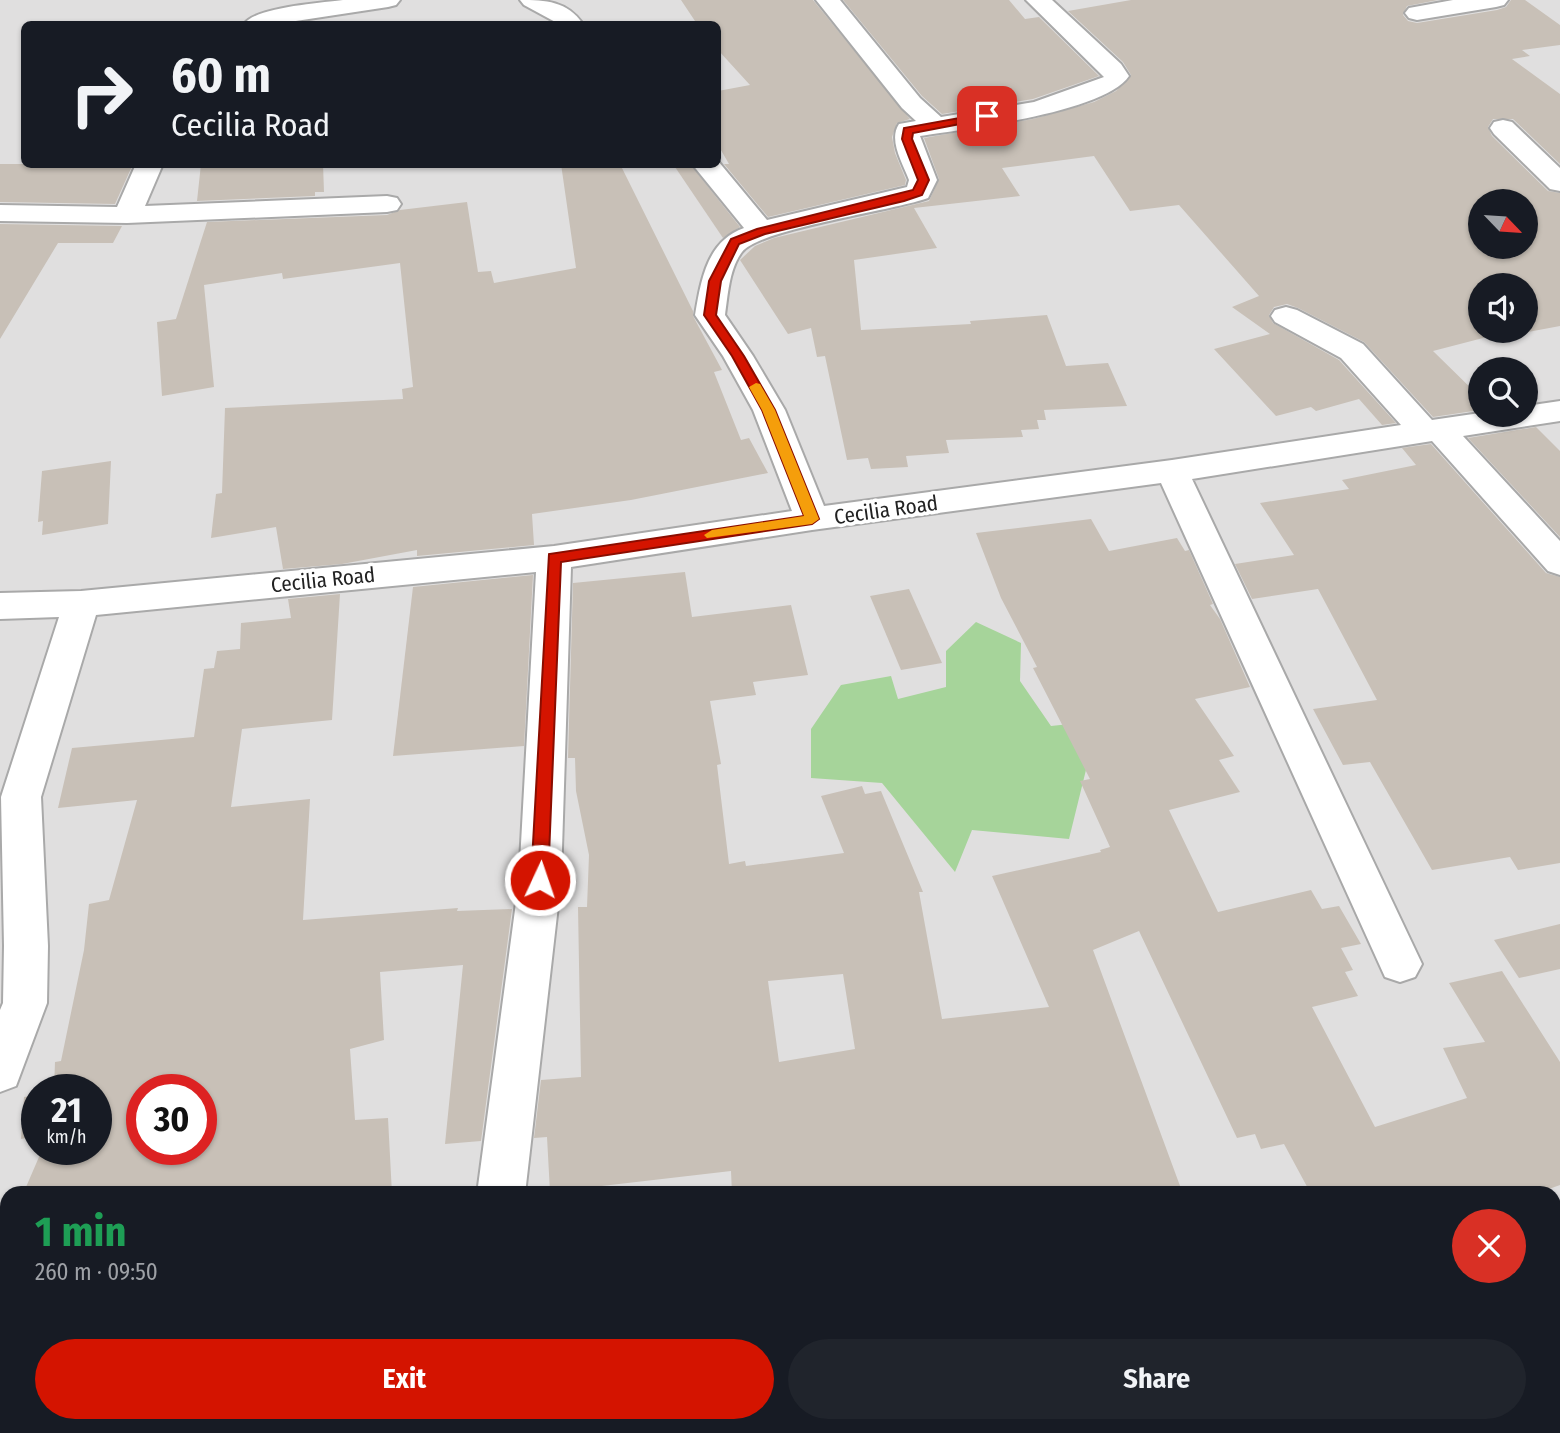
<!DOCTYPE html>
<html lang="en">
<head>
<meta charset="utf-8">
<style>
	body { margin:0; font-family:"Fira Sans Condensed",sans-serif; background:#20242c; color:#f1f3f6; height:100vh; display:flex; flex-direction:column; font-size:26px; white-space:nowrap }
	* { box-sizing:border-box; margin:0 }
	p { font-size:23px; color:#9ea1a6 }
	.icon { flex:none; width:38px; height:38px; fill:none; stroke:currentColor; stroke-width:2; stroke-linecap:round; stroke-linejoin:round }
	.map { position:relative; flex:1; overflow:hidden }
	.sheet { position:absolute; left:0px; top:1186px; width:1561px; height:247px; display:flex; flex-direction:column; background:#171b24; border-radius:21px 21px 0 0; box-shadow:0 2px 5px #0004 }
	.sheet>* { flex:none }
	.guide { position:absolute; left:21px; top:21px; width:700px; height:147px; border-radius:10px; box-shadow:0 2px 5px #0004; background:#171b24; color:#f1f3f6; overflow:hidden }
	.needle { width:46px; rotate:115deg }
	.fabs { position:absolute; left:1468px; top:189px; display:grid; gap:14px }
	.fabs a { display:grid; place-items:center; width:70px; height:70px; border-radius:50%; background:#171b24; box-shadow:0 2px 5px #0004; font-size:35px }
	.speed { position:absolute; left:21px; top:1074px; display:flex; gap:14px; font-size:35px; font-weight:700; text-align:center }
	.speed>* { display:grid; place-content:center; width:91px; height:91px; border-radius:50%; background:#171b24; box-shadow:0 2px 5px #0004; line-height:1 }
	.speed small { font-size:18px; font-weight:400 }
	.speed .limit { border:10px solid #d22; background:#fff; color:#111 }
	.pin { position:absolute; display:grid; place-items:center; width:60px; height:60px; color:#fff; margin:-30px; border-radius:14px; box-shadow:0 4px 10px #0006 }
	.me { position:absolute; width:77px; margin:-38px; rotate:3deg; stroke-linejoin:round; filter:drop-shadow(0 0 5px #0008) }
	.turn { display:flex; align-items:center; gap:24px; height:147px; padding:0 35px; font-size:32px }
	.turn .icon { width:91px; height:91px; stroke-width:2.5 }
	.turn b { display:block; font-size:49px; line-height:60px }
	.round { display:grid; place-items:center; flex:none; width:74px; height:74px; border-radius:37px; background:#20242c }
	.overview { display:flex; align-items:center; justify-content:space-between; height:119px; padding:0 35px }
	h1 { font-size:42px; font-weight:700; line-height:52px; color:#1e9e55 }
	.action { display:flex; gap:14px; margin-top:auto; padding:14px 35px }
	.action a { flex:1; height:80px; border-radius:42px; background:#d41400; color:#fff; font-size:28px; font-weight:700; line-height:80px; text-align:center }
	.action a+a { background:#20242c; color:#f1f3f6 }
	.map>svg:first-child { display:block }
	.residential { fill:#e0dfdf; fill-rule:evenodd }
	.forest { fill:#a6d49a }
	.building { fill:#c8c0b7; fill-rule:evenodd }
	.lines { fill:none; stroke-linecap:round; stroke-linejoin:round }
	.minor-casing { stroke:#a9a9a9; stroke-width:4 }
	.minor { fill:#fff; fill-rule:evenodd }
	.route { fill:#d41400; stroke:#8a0d00; stroke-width:2 }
	.slow { fill:#f59e0b }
	.labels { text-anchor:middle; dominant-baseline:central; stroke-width:7; stroke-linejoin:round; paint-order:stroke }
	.street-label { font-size:21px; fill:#222; stroke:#fff }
</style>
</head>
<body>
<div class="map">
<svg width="1560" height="1433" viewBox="0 0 1560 1433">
	<rect width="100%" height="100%" fill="#f2f0e8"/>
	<path class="residential" d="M0,0h1560v1433h-1560zM24,24h694v140h-694zM1480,201h46v46h-46zM1480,285h46v46h-46zM1480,369h46v46h-46zM37,1090h59v60h-59zM142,1090h59v60h-59zM7,1194h1547v232h-1547z"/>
	<path class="forest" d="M976,622l45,21 -1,38 31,45 47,-5 -29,118 -97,-9 -17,42 -73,-89 -71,-5v-49l30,-44 50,-9 7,23 48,-12v-36z"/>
	<g class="building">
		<path d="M681,0h132l97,119 -13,4 -5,14 3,16 11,27 -1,5 -137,32 -44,-53h5l-11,-19v-54l32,-6 -32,-35v-26h-21z"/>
		<path d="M843,0h166l16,19 14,-2 60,59 -66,23 -91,15 -20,-18z"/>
		<path d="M1131,0h307l-31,6 -4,9 5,6 9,2 80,-13 9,-3 5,-7h14l35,25v20l-38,5 8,6 -18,3 48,35v70l-47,-45h-20l-5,8 4,9 56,55 12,2v133l-37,7 -3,-2h6v-46h-46v46h30l-77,20 47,46v13l-47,7 -69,-75 -66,-34 -11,-4 -13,3 -5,8 4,8 66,37 57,63 -14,2 -23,-26 -43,12 -5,-4 -35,9 -62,-67 56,-15 -38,-27 27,-11 -80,-91 -49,6 -36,-55 -92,12 18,28 -106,12 23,40 -83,12 7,70 110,-6 -1,-3 77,-6 19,51 42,-3 19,43 -83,4 2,10h-9l2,9 -18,1 2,7 -77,3 3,13 -43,3 2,11 -37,2 -3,-11 -21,2 -22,-104 -8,1 -6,-29 -23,6 -48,-74 15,-14 19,-8 155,-37 10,-22 -15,-41 109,-19 61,-17 22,-11 15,-16 -8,-13 -55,-51zM1480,201h46v46h-46z"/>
		<path d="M0,164h133l-18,40 -115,-2z"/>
		<path d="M201,164h122l1,28h-9v4l-118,5z"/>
		<path d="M561,164h59l73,147v5l29,54 -8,2 27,68 8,-2 19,35 -137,27 -99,14 2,31 -117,11v-6l-75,14 -59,5 -7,-42 -65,11 5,-44 6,-1 3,-85 178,-9 -1,-10 11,-2 -13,-124 -117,16 -1,-6 -78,12 10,102 -52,9 -5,-74 19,-3 31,-97 180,-7 13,-5 67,-8 11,70 13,-1 3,12 82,-15z"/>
		<path d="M673,164h17l50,63 -17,11z"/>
		<path d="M0,224l122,2 -9,17h-55l-58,96z"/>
		<path d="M1536,427l24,24v86l-92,-99z"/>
		<path d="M1431,444l115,129 14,4v286l-42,7 -8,-13 -78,13 -62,-108 -27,3 -30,-56 64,-9 -59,-111 -66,10 -17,-35 59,-9 -34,-52 89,-14 -7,-9 74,-15 -14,-17z"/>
		<path d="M111,461l-3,63 -66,11 1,-14 -5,1 4,-51z"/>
		<path d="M1091,519l18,32 68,-13 8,13 4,-1 24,54 -3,1 10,14 30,68 -55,12 39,57 -15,4 21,32 -71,18 49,102 93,-22 11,19 17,-3 22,38 -20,4 12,22 -8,2 13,24 -46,11 63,120 92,-29 -24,-50 42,-6 -36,-59 53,-12 58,91v123l-25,9h-224l-27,-50 -23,5 -6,-15 -18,4 -98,-207 -46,19 90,244h-451l-1,-23 -181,21 -3,-55 -13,1 7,-58 40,-3 -3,-170h9l2,-52 -13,-64 -1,-33h-7l5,-175 112,-11 7,45 99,-12 17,70 -55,7 3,13 -46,6 11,63 -4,1 12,99 16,-3 1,5 98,-13 -23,-57 41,-10 3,8 16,-3 42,101h-4l23,127 107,-12 -57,-131 109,-24 -1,-2 10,-3 -30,-66 10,-2 -57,-111 4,-1 -36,-69 -25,-65zM843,974l12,75 -76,13 -11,-81z"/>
		<path d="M533,575l-9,171 -131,10 20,-169z"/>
		<path d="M909,589l33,74 -41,7 -31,-74z"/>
		<path d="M340,594l-8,126 -90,9 -11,78 79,-8 -7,121 155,-12 -1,3 55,-2 -31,232 -36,3 18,-179 -83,7 4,68 -34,9 5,71 33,-2 4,76h-369l19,-44h54v-60h-42l1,-28 6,-1 23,-111 5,-46 20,-4 28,-100 -79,8 14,-60 122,-11 10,-68 10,-1 3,-17 23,-2 1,-26 50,-5 -3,-19zM142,1090h59v60h-59z"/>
		<path d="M1560,924v45l-41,9 -25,-38z"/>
		<path d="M37,1095v41l-16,3 3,-42z"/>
	</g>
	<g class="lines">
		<g class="minor-casing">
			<g id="minor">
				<path d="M343,0h57l-4,5 -8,2 -112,17h-32c12,-17 77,-21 99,-24z"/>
				<path d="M520,0c26,0 47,1 63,24h-24l-35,-19z"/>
				<path d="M816,0h24l80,98 21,19 93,-15 70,-25 -78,-77h26l69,64 8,12c-23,36 -164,53 -209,60l17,44 -9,18c-36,13 -169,31 -186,54 -13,17 -14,43 -17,63l28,41 32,54 39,96 348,-46 229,-35 -60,-67 -66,-36 -4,-6 4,-6 11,-3 11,3 66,34 69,76 48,-7 46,2v-9l34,-5v20l-97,15 97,105v34l-12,-4 -116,-130 -240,38 230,485 -7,13 -15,5 -15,-5 -224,-494 -349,47 -241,37 -10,313 -36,314h-48l42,-314 17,-308 -440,43 -55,182 7,149 -1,57 -31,83 -16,6v-82l3,-7 1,-57 -3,-149 58,-180 -59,2v-26l81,-2 473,-45 238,-35 -39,-101 -30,-54 -28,-41c6,-35 12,-74 49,-87l-52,-64h26v-3l49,59 140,-33 2,-7c-6,-16 -21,-40 -10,-56l17,-3 -14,-13z"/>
				<path d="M1453,0h55l-4,5 -8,2 -79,13 -8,-2 -4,-5 4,-5z"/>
				<path d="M1503,120l9,2 48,46v23l-10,-2 -56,-55 -4,-6 4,-6z"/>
				<path d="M136,164h27l-18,42 242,-10 10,2 4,6 -4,6 -10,2 -260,11 -127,-2v-16l117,2z"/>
				<path d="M446,1426h54l-1,7h-54z"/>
			</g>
		</g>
		<use href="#minor" class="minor"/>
	</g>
	<path class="route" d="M987,113l5,3 -1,2 -78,15 -1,6 17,41 -7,15 -18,6 -139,33 -26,10 -18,37 -5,34 28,41 31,54 44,109 -7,5 -251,38 -13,318 -2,5h-12l-3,-5 18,-326 255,-38 -42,-106 -30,-54 -28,-41 5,-34 22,-42 26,-10 156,-39 5,-10 -16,-41 2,-11z"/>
	<path class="slow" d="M756,383l4,1 15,26 44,109 -7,5 -105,14 -3,-3 8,-5 92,-14 -42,-106 -13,-23z"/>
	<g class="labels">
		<g class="street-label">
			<text transform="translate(886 510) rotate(-8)">Cecilia Road</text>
			<text transform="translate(323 580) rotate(-6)">Cecilia Road</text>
		</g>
	</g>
</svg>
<div class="fabs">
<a><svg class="needle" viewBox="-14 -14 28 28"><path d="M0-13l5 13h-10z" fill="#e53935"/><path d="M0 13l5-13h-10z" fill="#9ea1a6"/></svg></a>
<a><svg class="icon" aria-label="sound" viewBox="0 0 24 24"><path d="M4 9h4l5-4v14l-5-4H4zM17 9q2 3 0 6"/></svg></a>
<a><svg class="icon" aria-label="search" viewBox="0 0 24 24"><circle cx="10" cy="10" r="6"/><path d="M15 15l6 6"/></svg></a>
</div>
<div class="speed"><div>21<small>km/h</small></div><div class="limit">30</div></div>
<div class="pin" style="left:987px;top:116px;background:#d93025"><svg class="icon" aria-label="arrive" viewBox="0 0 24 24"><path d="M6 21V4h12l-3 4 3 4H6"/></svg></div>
<svg class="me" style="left:540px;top:880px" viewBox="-20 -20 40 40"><circle r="17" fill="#d41400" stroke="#fff" stroke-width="3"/><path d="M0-11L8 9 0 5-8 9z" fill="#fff"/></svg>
<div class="guide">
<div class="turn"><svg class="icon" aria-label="right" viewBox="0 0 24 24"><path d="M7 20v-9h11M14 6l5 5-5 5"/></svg><div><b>60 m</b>Cecilia Road</div></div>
</div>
<section class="sheet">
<div class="overview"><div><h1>1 min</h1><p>260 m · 09:50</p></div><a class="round" style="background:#d93025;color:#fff"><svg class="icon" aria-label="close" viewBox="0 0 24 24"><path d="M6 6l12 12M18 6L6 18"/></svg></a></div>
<div class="action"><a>Exit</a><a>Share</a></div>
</section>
</div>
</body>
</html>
